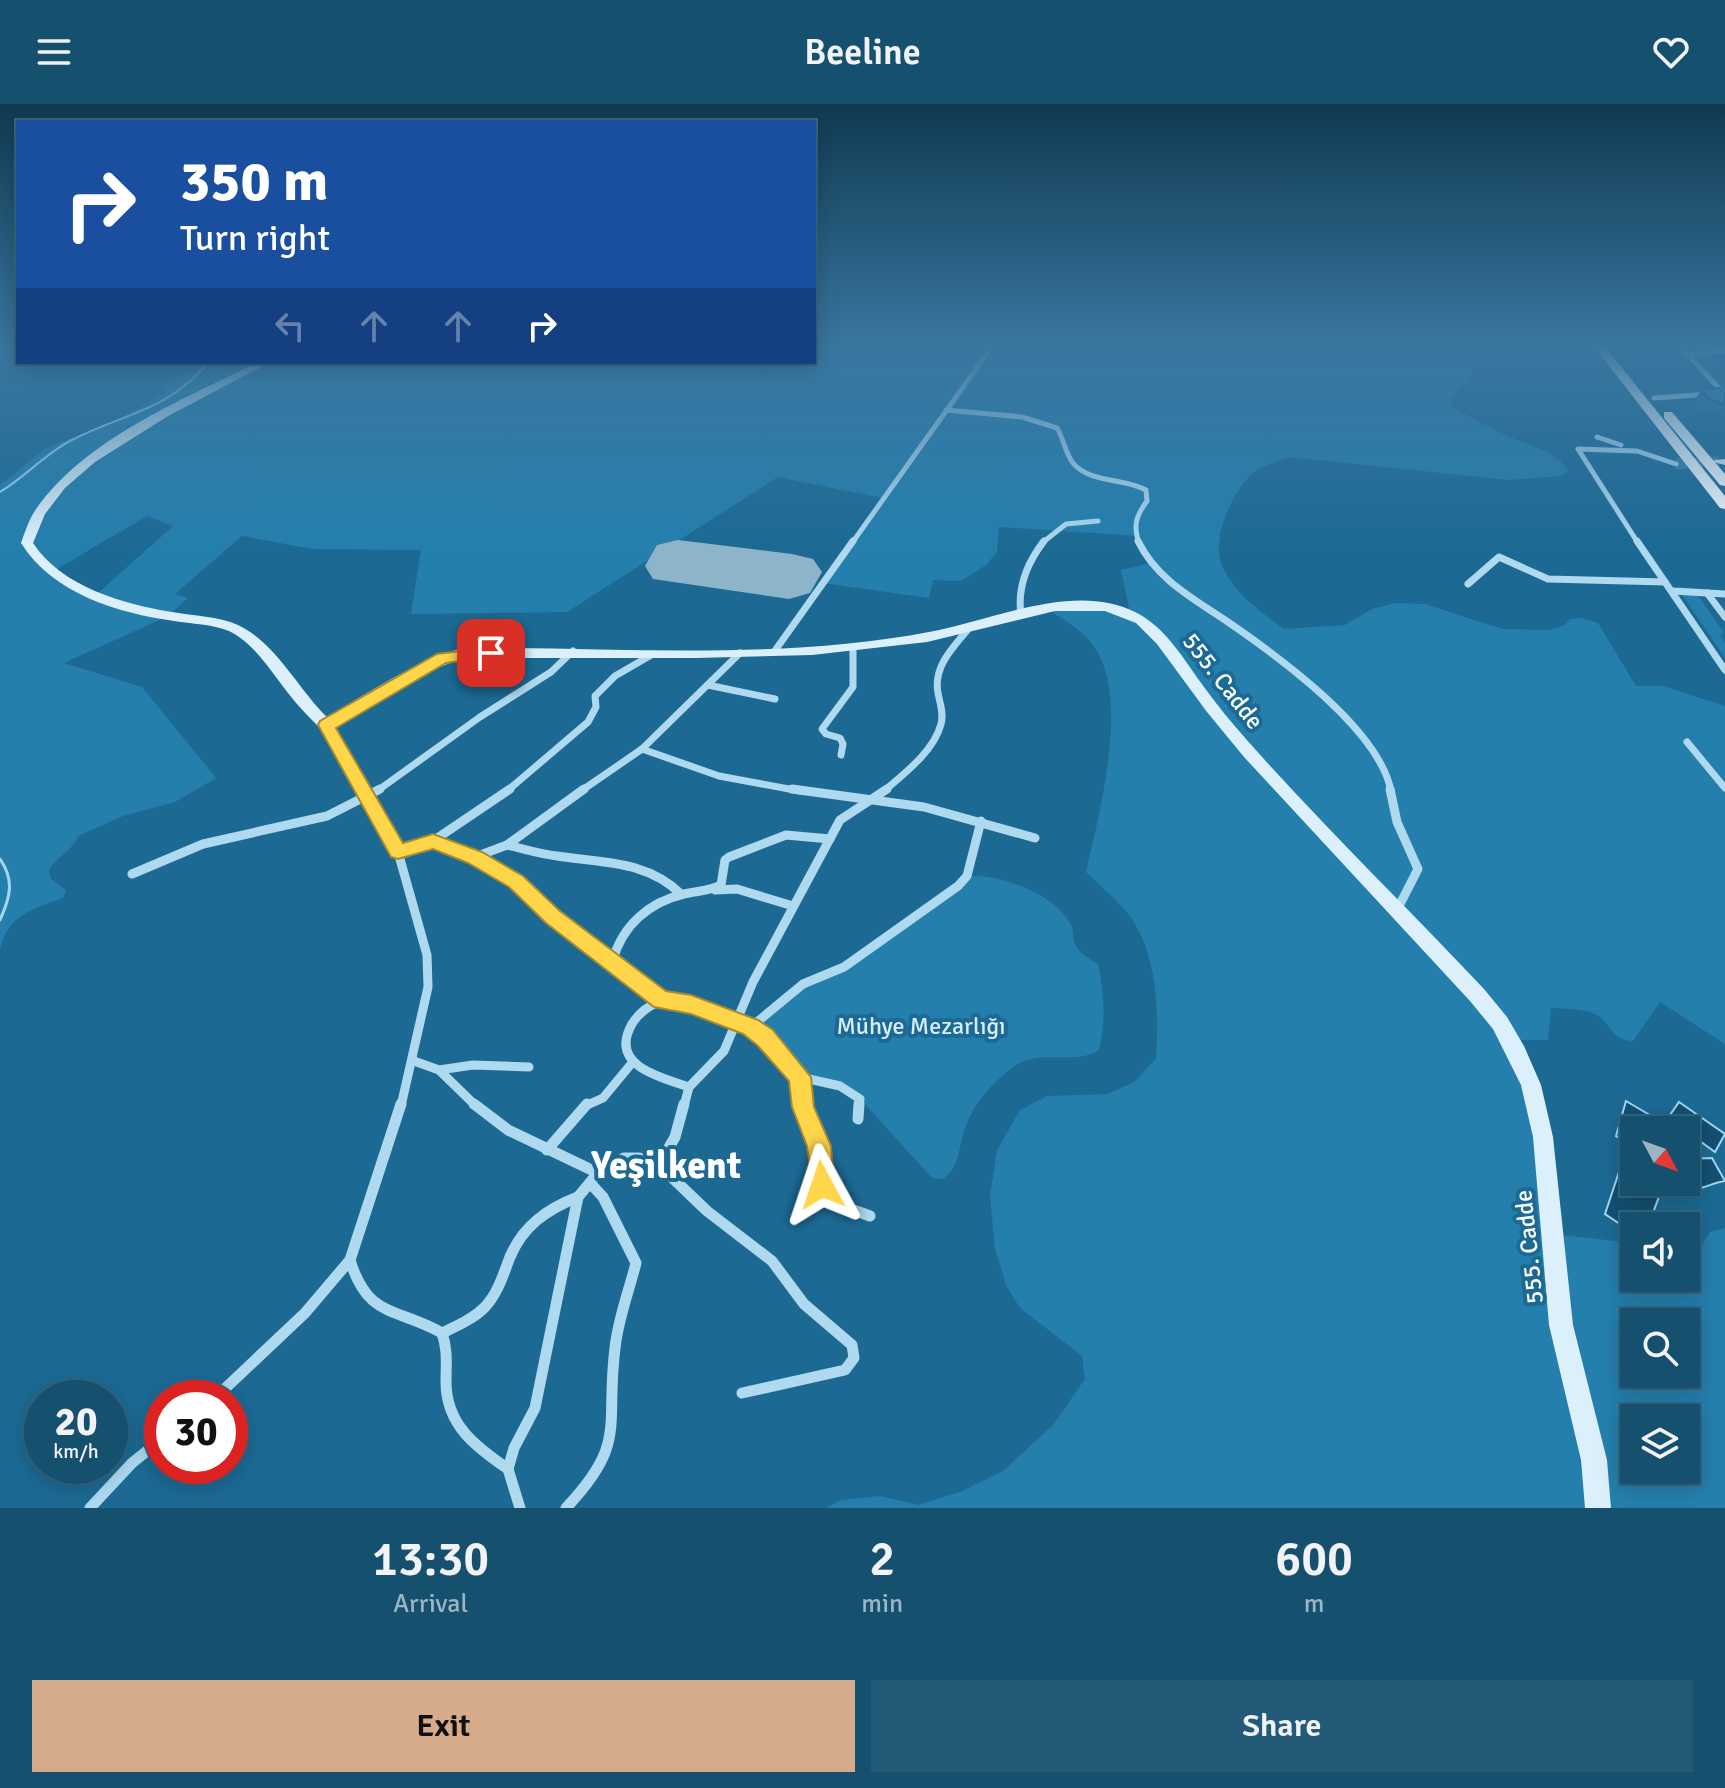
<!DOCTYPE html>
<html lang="en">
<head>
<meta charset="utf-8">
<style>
	body { margin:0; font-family:Signika,sans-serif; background:#225a77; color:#f1f3f6; height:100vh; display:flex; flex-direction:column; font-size:30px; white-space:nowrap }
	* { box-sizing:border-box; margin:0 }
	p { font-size:26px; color:#9db5c3 }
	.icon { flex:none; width:44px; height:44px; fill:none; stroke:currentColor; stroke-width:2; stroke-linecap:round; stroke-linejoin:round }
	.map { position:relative; height:1404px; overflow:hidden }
	.sheet { display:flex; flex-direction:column; background:#15506f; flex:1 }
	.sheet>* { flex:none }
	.top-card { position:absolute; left:16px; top:16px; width:800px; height:244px; border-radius:0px; box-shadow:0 4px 20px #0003,0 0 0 2px #346782; background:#1a4fa0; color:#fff; overflow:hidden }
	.needle { width:52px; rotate:131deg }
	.tools { position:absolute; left:1620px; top:1012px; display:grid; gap:16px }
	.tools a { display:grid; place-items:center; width:80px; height:80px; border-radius:0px; background:#15506f; box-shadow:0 4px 20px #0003,0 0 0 2px #346782; font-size:40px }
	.speed { position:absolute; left:24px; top:1276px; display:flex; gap:16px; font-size:40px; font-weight:700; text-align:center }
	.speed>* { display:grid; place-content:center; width:104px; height:104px; border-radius:50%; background:#15506f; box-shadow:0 4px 20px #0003,0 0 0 2px #346782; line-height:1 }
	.speed small { font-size:20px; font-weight:400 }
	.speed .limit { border:12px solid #d22; background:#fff; color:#111 }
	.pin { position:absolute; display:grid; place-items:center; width:68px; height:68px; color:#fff; margin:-34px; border-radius:16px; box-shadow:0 4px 12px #0006 }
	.me { position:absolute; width:88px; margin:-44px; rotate:355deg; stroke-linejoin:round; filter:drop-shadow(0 0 6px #0008) }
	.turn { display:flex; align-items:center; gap:28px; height:168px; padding:0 32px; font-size:36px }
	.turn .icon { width:104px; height:104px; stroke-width:2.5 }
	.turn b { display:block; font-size:56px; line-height:68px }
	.lanes { display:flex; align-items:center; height:76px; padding:0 32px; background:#0003; justify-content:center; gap:40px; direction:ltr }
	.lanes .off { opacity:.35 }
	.eta { display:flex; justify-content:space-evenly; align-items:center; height:136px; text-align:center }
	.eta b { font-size:48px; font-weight:600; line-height:56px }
	.action { display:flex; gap:16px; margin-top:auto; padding:16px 32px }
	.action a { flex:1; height:92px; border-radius:0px; background:#d6ab8b; color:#111; font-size:32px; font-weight:600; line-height:92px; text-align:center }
	.action a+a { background:#225a77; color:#f1f3f6 }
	header { display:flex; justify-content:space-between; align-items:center; height:104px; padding:0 32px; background:#15506f; font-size:36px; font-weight:600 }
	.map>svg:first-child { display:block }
	.green { fill:#257fad; fill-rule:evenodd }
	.water { fill:#135072; stroke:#a1d7f1; stroke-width:2 }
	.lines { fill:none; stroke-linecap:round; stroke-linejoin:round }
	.stream-far1 { stroke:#a1d7f1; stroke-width:2 }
	.stream { stroke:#a1d7f1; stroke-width:3 }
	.runway { fill:#8eb4ca; fill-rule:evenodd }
	.secondary-tunnel { stroke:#3e80a4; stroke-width:11; stroke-dasharray:11 5; stroke-linecap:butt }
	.street-far3 { stroke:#aed9ef; stroke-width:5 }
	.street-far2 { stroke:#aed9ef; stroke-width:7 }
	.street-far1 { stroke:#aed9ef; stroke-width:9 }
	.street { stroke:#aed9ef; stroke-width:11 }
	.secondary { fill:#dbf0fb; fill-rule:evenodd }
	.primary { fill:#f6fbff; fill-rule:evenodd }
	.wall { fill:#257299 }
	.building { fill:#2b84b2; stroke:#1e5c7d; stroke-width:2 }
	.route { fill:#ffd54a; stroke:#a68a30; stroke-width:2 }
	.labels { text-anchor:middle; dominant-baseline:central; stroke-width:8; stroke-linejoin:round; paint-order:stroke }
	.street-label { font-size:24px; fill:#fff; stroke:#1c6a94 }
	.park-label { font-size:24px; fill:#d5eefa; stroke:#1c6a94 }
	.near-district-label { font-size:38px; font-weight:bold; fill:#fff; stroke:#1c6a94 }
</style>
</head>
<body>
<header><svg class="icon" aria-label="menu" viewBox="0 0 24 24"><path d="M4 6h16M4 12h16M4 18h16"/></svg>Beeline<svg class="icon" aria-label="heart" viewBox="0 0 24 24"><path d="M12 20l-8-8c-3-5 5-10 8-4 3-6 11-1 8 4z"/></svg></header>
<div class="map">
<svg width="1725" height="1404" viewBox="0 0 1725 1404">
	<rect width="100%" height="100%" fill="#1c6a94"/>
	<g class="green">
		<path d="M814,244h650l10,22c-6,12 -18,19 -23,31l3,7c18,10 37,20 56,29 21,10 45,12 58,34l-6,5 -53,4 -220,-23c-14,5 -29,9 -39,19 -20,20 -40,66 -27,92 13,27 38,44 61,61l61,-4 27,-16 24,-6 29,1 77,25 47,1 16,-5 5,-6 13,-1 15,5 38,63h27l62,20v338l-65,-42 -27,39c-25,-2 -20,-17 -36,-26 -12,-7 -32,-6 -46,-7l-3,32h-37l6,12 34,182 83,9v35h52v-30l13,1 11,-17 15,-4v280h-899l15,-8 39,-4 38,9 42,-13 43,-21 50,-46 32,-46 -3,-23 -62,-48 -14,-23 -11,-37 -5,-52 7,-46 23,-40 27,-14 60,-2 27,-12 22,-23c3,-47 2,-109 -30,-148 -12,-14 -27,-26 -40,-39 13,-57 44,-173 9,-224 -12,-18 -31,-28 -48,-39l78,2 4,-4 -8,-37 29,-7 -12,-27 -139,-9 -2,25 -11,13 -25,16 -28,-1 -4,18 -106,-15 60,-85 -105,-21 -211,135 -156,2 10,-64 -109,-1 -70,-13 -67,58 13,4 -20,18 -104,47 78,24 74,91 -41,24 -52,14 -45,20c-6,16 -22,20 -29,35l2,8 15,11 -3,8c-29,10 -56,17 -63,52v-465l46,-37 78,-31 41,-25 -1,-6 30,-16 4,-8h616zM147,412l26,10 -76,68 -45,-22zM1634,1218h52v52h-52zM1634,1314h52v52h-52z"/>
		<path d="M1677,483l32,2 -14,2 29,42 -4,2 5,9v14z"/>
		<path d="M967,772c33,-2 89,18 104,49 3,6 1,13 4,19 3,9 15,15 23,20 6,30 8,57 1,86 -25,16 -58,-2 -84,16 -19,13 -40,36 -48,57 -9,20 -5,42 -24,56l-11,-1 -79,-87 -53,-14 -49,-50 52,-43 27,-9z"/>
	</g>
	<g class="water">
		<path d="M1626,997l49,29h-41v23l-5,-3 -3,-8 -10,-6z"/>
		<path d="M1679,998l46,32 -10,18 -47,-34z"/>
		<path d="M1625,1050l9,5v23h24l5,4 -15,40h-10l-9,-5 -3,7 -21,-14z"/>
		<path d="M1712,1054l13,23c-20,3 -30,16 -49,1h10v-23z"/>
	</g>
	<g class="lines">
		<path class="stream-far1" d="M0,388c25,-15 45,-38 70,-51 55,-29 94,-27 139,-79"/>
		<path class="stream" d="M0,755c15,21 10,39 0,61"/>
		<path class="runway" d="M678,436l114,14 21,5 9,13 -12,21 -21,6 -136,-20 -8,-13 12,-21z"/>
		<path class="secondary-tunnel" d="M1676,360l43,-2"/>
		<g class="street-far3">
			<path d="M1682,244l43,47"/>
			<path d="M1687,250l38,-3"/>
			<path d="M1654,294l71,-5"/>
			<path d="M946,306l76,7 35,11c7,11 8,25 16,35 16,20 52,15 73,27l1,11c-11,15 -14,24 -8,42"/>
			<path d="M1597,333l24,8"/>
			<path d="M852,439l139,-195"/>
			<path d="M1042,439l24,-19 32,-3"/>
			<path d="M1638,439l-60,-94 59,2 39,13"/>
		</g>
		<g class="street-far2">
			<path d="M1138,437c19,39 56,58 90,81 51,35 151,107 163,169"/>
			<path d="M1637,437l88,129"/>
			<path d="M1468,480l31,-27 49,22 117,3"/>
			<path d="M1672,487l53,3"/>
			<path d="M1707,489l18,24"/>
			<path d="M1021,511c-4,-28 6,-52 23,-74"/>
			<path d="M774,548l79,-111"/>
			<path d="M708,581l67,14"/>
			<path d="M326,621l37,66"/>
			<path d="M1687,638l38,46"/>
			<path d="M642,645l77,27 81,15"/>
			<path d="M841,651l2,-11 -3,-6 -14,-4 -4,-5 31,-42v-40"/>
			<path d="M377,687l103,-74 71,-45 22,-21"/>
			<path d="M507,687l81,-69 8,-15 -1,-11 20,-20 38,-22"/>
			<path d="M581,687l61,-42 98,-96"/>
			<path d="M884,687c21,-18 50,-40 57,-67 3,-10 -1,-20 -3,-31 -5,-27 15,-45 31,-65"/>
		</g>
		<g class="street-far1">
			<path d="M362,685l36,63 29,103 1,32 -27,119"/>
			<path d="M792,685l132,18 111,31"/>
			<path d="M1390,685l7,33 21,47 -21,41"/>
			<path d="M433,737l42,16 41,24 37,36 109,83 29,4 60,23 27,23 22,27 40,9 20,13 -1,7"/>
			<path d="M507,741c17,4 33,9 50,11 45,7 89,4 124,38"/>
			<path d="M398,748l35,-11 77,-52"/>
			<path d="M475,753l32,-12 77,-56"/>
			<path d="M132,770l71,-30 124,-28 53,-27"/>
			<path d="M715,786l22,-1 56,17"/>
			<path d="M613,856c9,-34 36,-58 71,-66 13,-3 25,-3 37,-9l4,-25 4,-3 57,-22 44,4"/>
			<path d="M662,896c-14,6 -27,15 -33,30 -16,37 34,48 60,57"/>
			<path d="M751,923l52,-43 41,-17 114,-81 9,-10 14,-55"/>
			<path d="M414,957l25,9 37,36"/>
			<path d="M439,966l34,-5 56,2"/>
			<path d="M800,973l3,29"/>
			<path d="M585,1002l18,-8 29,-35"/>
			<path d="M684,1002l5,-19 35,-36 29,-69 87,-162 47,-31"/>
		</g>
		<g class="street">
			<path d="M474,1000l34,26 90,43 26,-15h15l20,7 48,46 65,50 32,43 48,41 2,13 -9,12 -103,23"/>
			<path d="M803,1000l16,42v23l9,28 9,7 33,12"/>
			<path d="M858,1015l1,-15"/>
			<path d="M547,1046l40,-46"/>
			<path d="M659,1061l16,-28 9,-33"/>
			<path d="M350,1156c18,59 46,47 92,73 6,17 4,32 4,49 0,43 30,65 62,87"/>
			<path d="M442,1229c15,-7 31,-14 43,-26 13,-14 18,-32 25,-50 13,-31 37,-48 68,-60"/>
			<path d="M215,1294l90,-85 45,-53 51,-156"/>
			<path d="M90,1404l42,-45 30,-24"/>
			<path d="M520,1404l-12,-39 6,-21 21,-40 43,-211 20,-24"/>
			<path d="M566,1404c62,-66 39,-80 49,-160 3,-29 14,-57 21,-85l-33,-66 -13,-14"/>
		</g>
		<g class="secondary">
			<path d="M258,258h13l-103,54 -73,46 -30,26 -20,26 -12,29c29,44 90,61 139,69 22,4 46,4 66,13 38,18 60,64 89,92 45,-26 86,-55 136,-69 154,-1 313,13 466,-16 62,-11 145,-51 206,-20 31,15 49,48 69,75 13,18 27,35 42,52 76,86 159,166 238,250l23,28 17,29 17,39 12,52 20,188 34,135 4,48h-26l-4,-48 -32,-135 -16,-188 -12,-52 -28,-56 -23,-28 -226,-244 -37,-45 -50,-68 -21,-21 -31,-12h-50l-128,31 -115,13 -117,3h-232l-49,19 -83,52h-10c-12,-12 -23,-23 -33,-36 -18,-23 -33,-49 -59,-62 -17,-7 -37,-7 -55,-10 -56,-8 -121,-27 -153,-78 4,-11 8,-24 15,-34 52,-72 145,-108 222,-147z"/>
			<path d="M1725,355v6l-12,-3 2,-2z"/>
		</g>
		<g class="primary">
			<path d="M1595,244h11l119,148v13l-5,-1z"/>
			<path d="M1664,308h8l53,62v12l-5,-1 -56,-67z"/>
		</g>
	</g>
	<path class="wall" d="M1702,285l23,15 -10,11 -15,-4 -6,-10z"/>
	<path class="building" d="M1720,284l5,5v9l-2,2 -15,-5 -6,-10z"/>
	<linearGradient id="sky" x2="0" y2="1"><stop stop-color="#0f3a51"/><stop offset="0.55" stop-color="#3a769f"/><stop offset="1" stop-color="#3a769f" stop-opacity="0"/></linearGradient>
	<rect width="1725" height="441" fill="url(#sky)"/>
	<path class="route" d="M491,543l7,6 -2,3 -50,7 -110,65 67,115 30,-9 49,18 41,24 37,35 106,80 25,4 67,25 15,10 38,47 3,30 17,39 3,39 -3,8 -9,4 -8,-4 -7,-47 -15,-39 -3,-26 -32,-36 -14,-11 -52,-20 -37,-7 -108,-84 -37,-36 -41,-24 -35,-14 -35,10 -7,-2 -73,-132 2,-4 117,-67z"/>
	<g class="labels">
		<g class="street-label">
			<text transform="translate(1223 577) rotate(52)">555. Cadde</text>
			<text transform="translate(1529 1143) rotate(-96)">555. Cadde</text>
		</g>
		<g class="park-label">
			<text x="921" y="922">Mühye Mezarlığı</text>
		</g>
		<g class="near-district-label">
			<text x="666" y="1061">Yeşilkent</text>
		</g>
	</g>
</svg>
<div class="tools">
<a><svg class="needle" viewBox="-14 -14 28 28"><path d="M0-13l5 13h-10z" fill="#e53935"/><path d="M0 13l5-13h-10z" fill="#9db5c3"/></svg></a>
<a><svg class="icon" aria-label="sound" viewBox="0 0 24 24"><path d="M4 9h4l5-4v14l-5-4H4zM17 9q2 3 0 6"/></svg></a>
<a><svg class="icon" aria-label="search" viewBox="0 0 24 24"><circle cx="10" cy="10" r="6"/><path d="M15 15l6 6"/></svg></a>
<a><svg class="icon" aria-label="layers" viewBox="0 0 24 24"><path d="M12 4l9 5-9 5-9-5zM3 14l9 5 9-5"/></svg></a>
</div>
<div class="speed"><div>20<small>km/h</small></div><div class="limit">30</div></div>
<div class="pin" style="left:491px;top:549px;background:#d93025"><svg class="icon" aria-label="arrive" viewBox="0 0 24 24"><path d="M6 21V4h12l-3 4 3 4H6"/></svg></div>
<svg class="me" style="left:822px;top:1081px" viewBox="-20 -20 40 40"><path d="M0-17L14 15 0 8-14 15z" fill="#ffd54a" stroke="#fff" stroke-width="4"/></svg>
<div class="top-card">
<div class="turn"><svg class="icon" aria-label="right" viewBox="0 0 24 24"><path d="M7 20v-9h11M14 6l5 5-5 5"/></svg><div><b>350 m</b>Turn right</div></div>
<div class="lanes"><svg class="icon off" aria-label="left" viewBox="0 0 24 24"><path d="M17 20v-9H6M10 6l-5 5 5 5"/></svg><svg class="icon off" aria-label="ahead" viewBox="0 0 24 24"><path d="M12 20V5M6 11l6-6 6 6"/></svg><svg class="icon off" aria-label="ahead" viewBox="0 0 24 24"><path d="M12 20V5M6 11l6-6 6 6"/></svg><svg class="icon" aria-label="right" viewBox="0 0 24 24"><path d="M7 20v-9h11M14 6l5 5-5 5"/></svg></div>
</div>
</div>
<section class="sheet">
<div class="eta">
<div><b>13:30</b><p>Arrival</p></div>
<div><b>2</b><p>min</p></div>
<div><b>600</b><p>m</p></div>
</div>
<div class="action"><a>Exit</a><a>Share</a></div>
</section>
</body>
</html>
